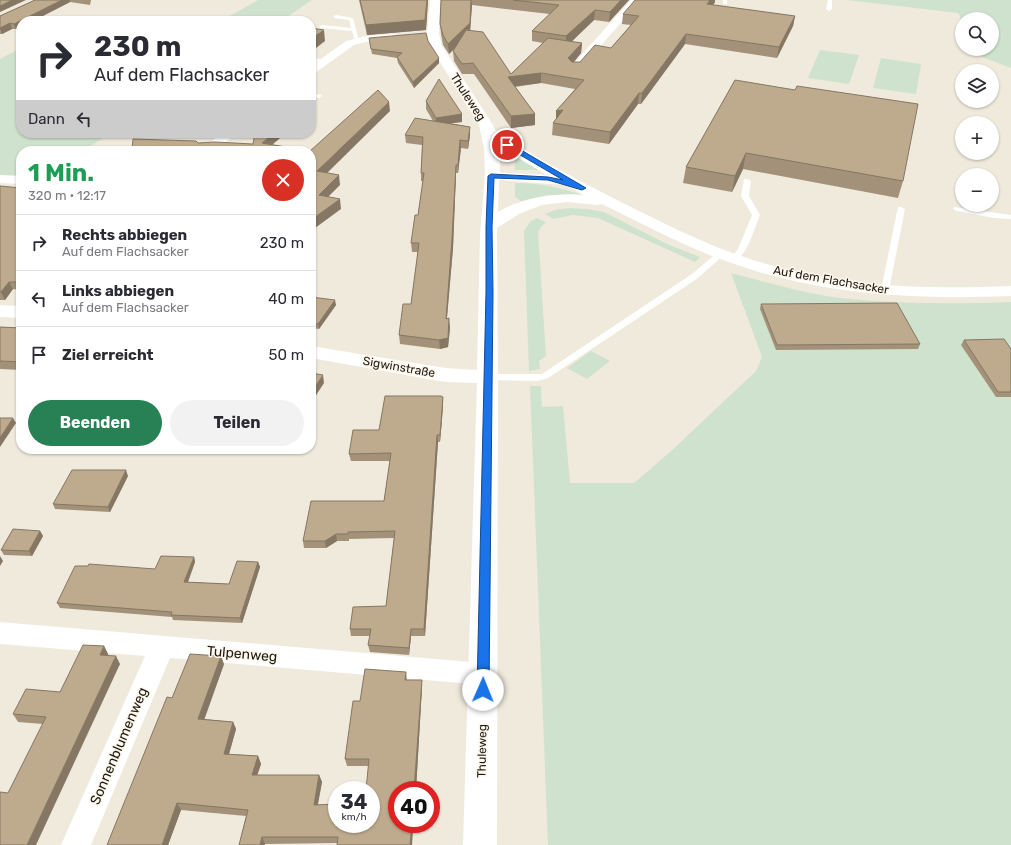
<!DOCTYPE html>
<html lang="de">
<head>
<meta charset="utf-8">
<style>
	body { margin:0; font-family:Rubik,sans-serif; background:#f2f2f3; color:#2b2b33; height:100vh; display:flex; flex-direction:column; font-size:15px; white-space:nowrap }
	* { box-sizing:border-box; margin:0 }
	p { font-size:13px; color:#7c7c81 }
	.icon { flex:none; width:22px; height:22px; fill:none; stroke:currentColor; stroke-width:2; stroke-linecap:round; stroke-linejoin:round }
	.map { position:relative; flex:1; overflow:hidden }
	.details { position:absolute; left:16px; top:146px; width:300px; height:308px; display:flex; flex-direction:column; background:#fff; border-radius:16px; box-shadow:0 1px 3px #0004 }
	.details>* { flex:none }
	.top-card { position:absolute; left:16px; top:16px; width:300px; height:122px; border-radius:16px; box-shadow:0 1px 3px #0004; background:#fff; color:#2b2b33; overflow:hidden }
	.tools { position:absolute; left:955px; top:12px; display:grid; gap:8px }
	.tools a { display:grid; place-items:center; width:44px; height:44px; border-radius:50%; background:#fff; box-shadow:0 1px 3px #0004; font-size:20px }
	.speed { position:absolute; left:328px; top:781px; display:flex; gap:8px; font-size:20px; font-weight:700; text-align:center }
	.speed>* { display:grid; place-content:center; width:52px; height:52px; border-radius:50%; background:#fff; box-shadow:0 1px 3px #0004; line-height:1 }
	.speed small { font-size:10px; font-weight:400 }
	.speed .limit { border:6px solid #d22; background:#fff; color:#111 }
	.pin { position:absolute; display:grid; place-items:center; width:34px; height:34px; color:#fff; margin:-17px; border:2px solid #fff; border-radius:50%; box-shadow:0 1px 4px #0007 }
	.me { position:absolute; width:44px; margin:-22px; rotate:1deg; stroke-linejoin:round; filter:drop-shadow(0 0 3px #0008) }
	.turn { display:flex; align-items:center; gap:14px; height:84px; padding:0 12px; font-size:18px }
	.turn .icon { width:52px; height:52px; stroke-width:2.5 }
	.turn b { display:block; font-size:28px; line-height:34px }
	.then { display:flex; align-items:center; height:38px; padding:0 12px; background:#0003; gap:8px; font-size:15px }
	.round { display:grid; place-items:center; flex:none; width:42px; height:42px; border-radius:21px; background:#f2f2f3 }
	.overview { display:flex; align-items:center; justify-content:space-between; height:68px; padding:0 12px }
	h1 { font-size:24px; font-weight:700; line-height:30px; color:#1e9e55 }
	.primary-button { display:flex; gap:8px; margin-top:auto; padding:8px 12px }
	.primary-button a { flex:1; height:46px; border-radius:24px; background:#288055; color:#fff; font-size:16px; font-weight:700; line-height:46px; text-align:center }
	.primary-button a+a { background:#f2f2f3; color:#2b2b33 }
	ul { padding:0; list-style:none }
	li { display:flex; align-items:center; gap:12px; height:56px; padding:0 12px; border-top:1px solid #e1e1e2 }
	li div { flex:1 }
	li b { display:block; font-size:15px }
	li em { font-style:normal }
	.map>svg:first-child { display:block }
	.green { fill:#cfe2cd }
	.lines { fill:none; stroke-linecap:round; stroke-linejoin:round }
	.service { fill:#fff; fill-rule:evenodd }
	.minor { fill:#fff; fill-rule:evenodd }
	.tertiary { fill:#fff; fill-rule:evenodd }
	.wall { fill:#a39279; fill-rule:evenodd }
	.shaded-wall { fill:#857763 }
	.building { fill:#beaa8d; stroke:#857763 }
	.route { fill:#1a73e8; stroke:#114b97 }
	.labels { text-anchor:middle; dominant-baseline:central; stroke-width:3; stroke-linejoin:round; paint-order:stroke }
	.street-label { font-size:12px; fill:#1d1b16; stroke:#fef7eb }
	.near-street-label { font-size:14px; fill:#1d1b16; stroke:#fef7eb }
</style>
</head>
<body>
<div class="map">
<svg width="1011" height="845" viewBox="0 0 1011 845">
	<rect width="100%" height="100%" fill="#f0eadd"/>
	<g class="green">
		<path d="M258,0h54l-31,21h-60z"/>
		<path d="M847,0h164v68l-42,-16 -4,-3h27v-30h-30v27l-2,-2v-28l-2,-3z"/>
		<path d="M21,48v85h90l-28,18h-62v25l-21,-1v-116z"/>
		<path d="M820,50l39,5 -10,29 -41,-6z"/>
		<path d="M881,58l40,6 -5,30 -43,-6z"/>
		<path d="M519,157l24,13h-28v-11z"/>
		<path d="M515,183c24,0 45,4 67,12h-35l-26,6 -6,-4z"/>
		<path d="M570,208l17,1 17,3 63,32 33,13 -5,5 -97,-44 -25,-3 -20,4 -8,-5 10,-4z"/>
		<path d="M537,218l9,4 -5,5 -3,5 8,124 -7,5 1,8 -11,2 -5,-140 7,-10z"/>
		<path d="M731,273c39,10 79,22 119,26 53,5 108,5 161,3v543h-463l-18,-459h11l1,21 21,-1 7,77h64l36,-31 86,-81 6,-14z"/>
		<path d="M591,351l19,10 -23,18 -20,-11z"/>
	</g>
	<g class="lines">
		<g class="service">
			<rect x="723" y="0" width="4" height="4"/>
			<path d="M828,0h4v9l-3,2 -3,-2z"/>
			<path d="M336,15l17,3 6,23h-4l-3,-10 -32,-3 -1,-1 3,-2 29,3 -2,-8 -15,-2v-2z"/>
			<path d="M311,57l16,4 -3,2 -13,-2z"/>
			<path d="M311,93l10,2 1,1 -3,2 -8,-1z"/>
			<path d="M744,179h3l4,2 -2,15 11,19c-5,12 -13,42 -26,46l-4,-2 8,-10 14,-34 -11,-19z"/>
			<path d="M898,207h3l4,2 -16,81 -4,3 -4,-3z"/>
			<path d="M954,207l57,8v4l-17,-1 -37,-7 -4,-2z"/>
			<path d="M718,252h6l1,2 -27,24 -150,100 -10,3 -50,-1 -5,-3 5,-3h54l150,-100z"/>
		</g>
		<g class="minor">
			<path d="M631,0h10l-60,68h-8l-2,-2 2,-2z"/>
			<path d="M395,34l5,3 -1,2 -33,3 -12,3 -39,28 -4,1v-8l35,-25 20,-5z"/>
			<path d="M489,128l5,1c40,29 84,51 129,74 42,21 85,43 130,57 85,26 169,30 258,26v10c-104,4 -198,-1 -296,-39 -39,-15 -76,-35 -113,-53l-5,1 -30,-3 -25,3 -23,9 -25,16 -5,2 -5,-2 -3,-3c18,-26 73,-36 103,-32l-19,-10 -79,-6 -2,-3 2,-3 5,-1 56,3 -34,-20 -29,-20 -2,-3 2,-3z"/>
			<path d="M222,133h15l-22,18h-15z"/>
			<path d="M0,175l21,1v8l-21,-1z"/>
			<path d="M0,622l483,41 9,3 4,8 -4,8 -9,3 -313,-27 -79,187h-30l84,-189 -145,-12z"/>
		</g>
		<g class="tertiary">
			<path d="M430,0h10l-1,34 3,12 51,79 4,11 3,26 -3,72 1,143 -1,468h-34l14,-462 -32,-1 -134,-24v-12l134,22 32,2 3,-136 5,-59 -1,-26 -5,-24 -49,-79 -3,-12z"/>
			<path d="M0,305l21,1v12l-21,-1z"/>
		</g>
	</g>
	<g class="wall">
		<path d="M35,0h56l-1,5 -20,-3 -37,19h-12l-5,8h-4l-10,5h-2v-18z"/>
		<path d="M359,0h69l-2,30 -59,5z"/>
		<path d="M441,0h188l-20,22 -15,-2 -23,22 11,1 -1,10 -7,9h6l31,-14 20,-23 -9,-1 1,-10 92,-12 -2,3 82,11 -2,10 -16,32 -92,-14 -44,60h-3l-29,40 -57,-9 1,-12 3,-4v-8l19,-22 -34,-6 -26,4 20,27v11l-24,3 -37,-54h-12l-8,-13 -1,-10 3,-4 -7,7 -6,-9 -2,-11 -1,-10zM472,5l78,9 -18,17v10l11,2 -32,31 -41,-43z"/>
		<path d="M369,38l59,3 11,22 -25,25 -16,-25 -1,-5 -25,-4z"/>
		<path d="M735,80l168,101 -5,17 -155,-29 -11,23 -49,-9 3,-16z"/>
		<path d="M426,101l36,13v8l-12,1 20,4v8l-2,14 -7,-1 -3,25h-2l-3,75 -6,70 3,10 -2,19 -8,2 -40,-5 -1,-9 12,-31 7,-52h-6l-1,-9 7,-28 5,-34h-2v-8l1,-28 -16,-2 -1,-8 28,-14 -7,-12z"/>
		<path d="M0,186l21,2v102l-8,-1 -8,11h-5z"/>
		<path d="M311,297l25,8 -17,24 -8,-1z"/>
		<path d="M761,304l159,40 -2,5 -142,1 -16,-41z"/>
		<path d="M0,327l21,1v42l-21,-1z"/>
		<path d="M964,340l47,9v48h-15l-35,-52z"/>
		<path d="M443,397v7l-1,15 -2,23h-2l-13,194h-14l-2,19 -39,-3 -2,-7 2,-9h-19l-1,-7 36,-23 8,-68 -45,1v2h-12l-11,7h-22l-1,-7 81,-40 6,-40h-39l-2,-7 30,-24z"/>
		<path d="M128,476l-18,36 -55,-3 -2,-5z"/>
		<path d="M40,531l3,5 -11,20 -28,-1 -3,-5z"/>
		<path d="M194,557l1,5 -7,20 41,2 29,-22 2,5 -18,56 -69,-3 -1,-3 -112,-9 -3,-5 98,-34z"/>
		<path d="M104,646l4,8v1l12,9 -112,129 35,-69 -25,-2 -5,-8 47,-22z"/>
		<path d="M224,664l-20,55 29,3 3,7 -7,25 29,2 3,8 -4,11h62l3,7 -4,23 53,19 -2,-58h-22l-2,-7 15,-58 46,-29 1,8 15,7 -6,103h-19l16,34 -1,21h-75v-2l-72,1v1h-26l7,-29 -65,-6 -13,35 4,-147z"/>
	</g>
	<g class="shaded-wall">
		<path d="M12,0h14l-26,12v-6z"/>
		<path d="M62,0h8v2l-37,19h-12v6l-5,2 -2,-5z"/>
		<path d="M427,0h1l-2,30 -59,5 -1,-10z"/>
		<path d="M471,0l1,5 -2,28 -21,21 -1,-10z"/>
		<path d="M621,0h8l-20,22 1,-10z"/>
		<path d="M710,0h5v2l-9,12 1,-10z"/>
		<path d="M595,10l-1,10 -28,27v-11z"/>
		<path d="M795,16l-2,10 -16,32 2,-11z"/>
		<path d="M10,23l2,6 -10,5 -2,-6z"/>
		<path d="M324,30l1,11 -14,11v-13z"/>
		<path d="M686,34l-1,10 -44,60 1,-11z"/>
		<path d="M582,43l-1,10 -13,16v-11z"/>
		<path d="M439,58v5l-25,25 -1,-6z"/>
		<path d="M541,73v10l-33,4v-10z"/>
		<path d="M639,93l-1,11 -29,40 1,-12z"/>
		<path d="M314,100l1,9 -4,3v-10z"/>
		<path d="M389,102l1,9 -71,70 -2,-10z"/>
		<path d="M563,110l-7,12v-11z"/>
		<path d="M462,114v8l-26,3v-7z"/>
		<path d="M535,114v11l-24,3v-12z"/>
		<path d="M470,127v8l-2,14v-8z"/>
		<path d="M274,133h12l-21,18 -3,-8z"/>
		<path d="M460,140l1,8 -3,25v-8z"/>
		<path d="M746,153l-3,16 -11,23 3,-16z"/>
		<path d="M456,165v8l-3,75 -7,80v-9z"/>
		<path d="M339,175l1,10 -20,20 -1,-10z"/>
		<path d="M340,199l1,10 -30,22v-11z"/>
		<path d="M9,282l4,7 -8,11 -4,-8z"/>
		<path d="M335,300l1,5 -17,24 -1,-5z"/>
		<path d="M449,318l1,10 -2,19 -8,2 -1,-9z"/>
		<path d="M323,375l1,8 -13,20v-10z"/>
		<path d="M443,397v7l-1,15 -2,23v-7z"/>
		<path d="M13,418l3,5 -16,24v-9z"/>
		<path d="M437,435l1,7 -13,194 -1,-7z"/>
		<path d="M126,470l2,6 -18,36 -2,-5z"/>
		<path d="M40,531l3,5 -11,20 -3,-5z"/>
		<path d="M336,534l1,7 -11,7 -1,-7z"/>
		<path d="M0,556l3,5 -3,5z"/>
		<path d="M194,557l1,5 -9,25 -2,-5z"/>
		<path d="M258,562l2,5 -18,56 -2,-5z"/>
		<path d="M411,629v7l-2,19v-7z"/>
		<path d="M104,646l4,8 -4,9 -4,-8z"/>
		<path d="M116,656l4,8 -84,181h-9z"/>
		<path d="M221,656l3,8 -22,62 -4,-7z"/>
		<path d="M422,680v7l-6,103h-2z"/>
		<path d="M233,722l3,7 -9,32 -3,-7z"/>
		<path d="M258,756l3,8 -6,18 -3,-7z"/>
		<path d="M319,775l3,7 -6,30 -2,-7z"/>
		<path d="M177,803l4,7 -13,35h-6z"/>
		<path d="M412,824h1l-1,21h-2z"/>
		<path d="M262,837l3,7v1h-5z"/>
	</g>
	<g class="building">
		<path d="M0,0h12l-12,6z"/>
		<path d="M35,0h27l-48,24 -4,-1 -10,5v-12z"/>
		<path d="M360,0h67l-2,20 -59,5z"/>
		<path d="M441,0h30l-1,23 -22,21 -5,-9 -3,-11z"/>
		<path d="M513,0h108l-11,12 -15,-2 -29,26 -34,-5 27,-26z"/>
		<path d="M635,0h75l-3,4 88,12 -16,31 -93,-13 -44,59h-3l-29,39 -57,-9 10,-13 -7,1 28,-31 -43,-7 -33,4 27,37 -24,2 -38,-53 -11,1 -9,-13 13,-21 17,2 28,42 37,-36 34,5 -14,15 4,4h8l15,-17 16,3 28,-32 -16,-2z"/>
		<path d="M311,28l13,2 -13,9z"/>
		<path d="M426,33l2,8 11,17 -26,24 -16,-25 5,-4 -31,-4 -2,-11z"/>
		<path d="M439,79l23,35 -26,4 -10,-17z"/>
		<path d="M735,80l60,10 2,-4 121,18 -15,77 -157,-28 -11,23 -49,-9z"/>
		<path d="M378,90l11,12 -72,69 22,4 -20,20 21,4 -29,21v-69h-1z"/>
		<path d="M415,118l55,9 -2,14 -8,-1 -2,25h-2l-4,74 -6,80 3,-1 -1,20 -9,2 -40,-5 4,-31h8l8,-61h-8l4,-28h3l6,-42h-3l2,-36 -18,-2z"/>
		<path d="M255,133h19l-12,10 48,8h-173l-5,-1 1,-11 63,2 2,2 17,-1 38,2z"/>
		<path d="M0,186l21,2v94h-12l-8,10h-1z"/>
		<path d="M311,297l24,3 -17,24 -7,-1z"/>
		<path d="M897,303l23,41 -143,1 -16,-41z"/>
		<path d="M0,327l21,1v34l-21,-1z"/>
		<path d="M1004,339l7,10v43h-13l-34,-52z"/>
		<path d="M311,373l12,2 -12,18z"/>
		<path d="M385,396h56l2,1 -3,38h-3l-13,194h-13l-2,19 -41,-3 3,-16h-21l3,-22 33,-1 9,-75 -47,1v2h-12l-11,7h-22l8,-40h73l7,-48 -42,1 4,-24h26z"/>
		<path d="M0,418h13l-13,20z"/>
		<path d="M72,470h54l-18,37 -55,-3z"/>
		<path d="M13,529l27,2 -11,20 -28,-1z"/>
		<path d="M161,556l33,1 -10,25 45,2 8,-23 21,1 -18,56 -69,-3 1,-3 -115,-9 18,-37h13l1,-2 66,5z"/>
		<path d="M83,645l21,1 -4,9 16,1 -89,189h-27v-53l8,1 38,-76 -33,-3 13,-25 34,3z"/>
		<path d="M190,654l31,2 -23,63 35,3 -9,32 34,2 -6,19h67l-5,30 23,-1v20h34v-34h-5l3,-31h-24l8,-58h7l5,-32 41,3 -1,8h17l-8,110h-17v34h15l-2,21h-73l1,-8h-76l-2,8h-21l9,-35 -71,-7 -15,42h-55l60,-148 5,1z"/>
	</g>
	<path class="route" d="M505,143h4l77,45 -4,2 -34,-10 -54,-2 -2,49 1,65 -4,398 -2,4 -4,1 -4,-1 -2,-4 9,-398v-65l2,-51 3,-2 57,3 15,3 -58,-34z"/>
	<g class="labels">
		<g class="street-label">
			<text transform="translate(468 97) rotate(57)">Thuleweg</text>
			<text transform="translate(831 280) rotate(10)">Auf dem Flachsacker</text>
			<text transform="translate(399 367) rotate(10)">Sigwinstraße</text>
			<text transform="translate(482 751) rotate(-89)">Thuleweg</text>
		</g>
		<g class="near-street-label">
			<text transform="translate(242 654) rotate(5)">Tulpenweg</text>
			<text transform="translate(119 746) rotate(-67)">Sonnenblumenweg</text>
		</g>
	</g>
</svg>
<div class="tools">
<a><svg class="icon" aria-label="search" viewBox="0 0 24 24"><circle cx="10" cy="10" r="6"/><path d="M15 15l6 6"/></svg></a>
<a><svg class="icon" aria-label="layers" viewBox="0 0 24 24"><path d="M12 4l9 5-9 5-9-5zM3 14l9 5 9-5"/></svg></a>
<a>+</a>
<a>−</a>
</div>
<div class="speed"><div>34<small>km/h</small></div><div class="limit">40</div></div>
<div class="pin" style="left:507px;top:145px;background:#d93025"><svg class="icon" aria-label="arrive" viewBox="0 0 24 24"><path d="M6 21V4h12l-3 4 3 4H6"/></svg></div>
<svg class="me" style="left:483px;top:690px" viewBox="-20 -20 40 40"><circle r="19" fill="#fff"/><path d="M0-13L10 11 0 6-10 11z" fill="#1a73e8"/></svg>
<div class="top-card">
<div class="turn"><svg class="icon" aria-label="right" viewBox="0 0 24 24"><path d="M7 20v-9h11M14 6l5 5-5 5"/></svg><div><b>230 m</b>Auf dem Flachsacker</div></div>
<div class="then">Dann<svg class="icon" aria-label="left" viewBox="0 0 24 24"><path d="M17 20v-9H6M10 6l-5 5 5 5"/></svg></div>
</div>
<section class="details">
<div class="overview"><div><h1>1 Min.</h1><p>320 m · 12:17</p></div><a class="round" style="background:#d93025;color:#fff"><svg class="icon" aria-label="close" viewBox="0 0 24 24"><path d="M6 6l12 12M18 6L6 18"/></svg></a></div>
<ul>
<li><svg class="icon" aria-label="right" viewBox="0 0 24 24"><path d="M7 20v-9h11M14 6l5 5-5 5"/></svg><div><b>Rechts abbiegen</b><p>Auf dem Flachsacker</p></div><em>230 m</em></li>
<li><svg class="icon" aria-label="left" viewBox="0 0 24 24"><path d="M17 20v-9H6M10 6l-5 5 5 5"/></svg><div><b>Links abbiegen</b><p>Auf dem Flachsacker</p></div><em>40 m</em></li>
<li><svg class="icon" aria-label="arrive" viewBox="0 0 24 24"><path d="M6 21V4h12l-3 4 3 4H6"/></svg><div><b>Ziel erreicht</b></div><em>50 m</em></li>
</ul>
<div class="primary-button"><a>Beenden</a><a>Teilen</a></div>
</section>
</div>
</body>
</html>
